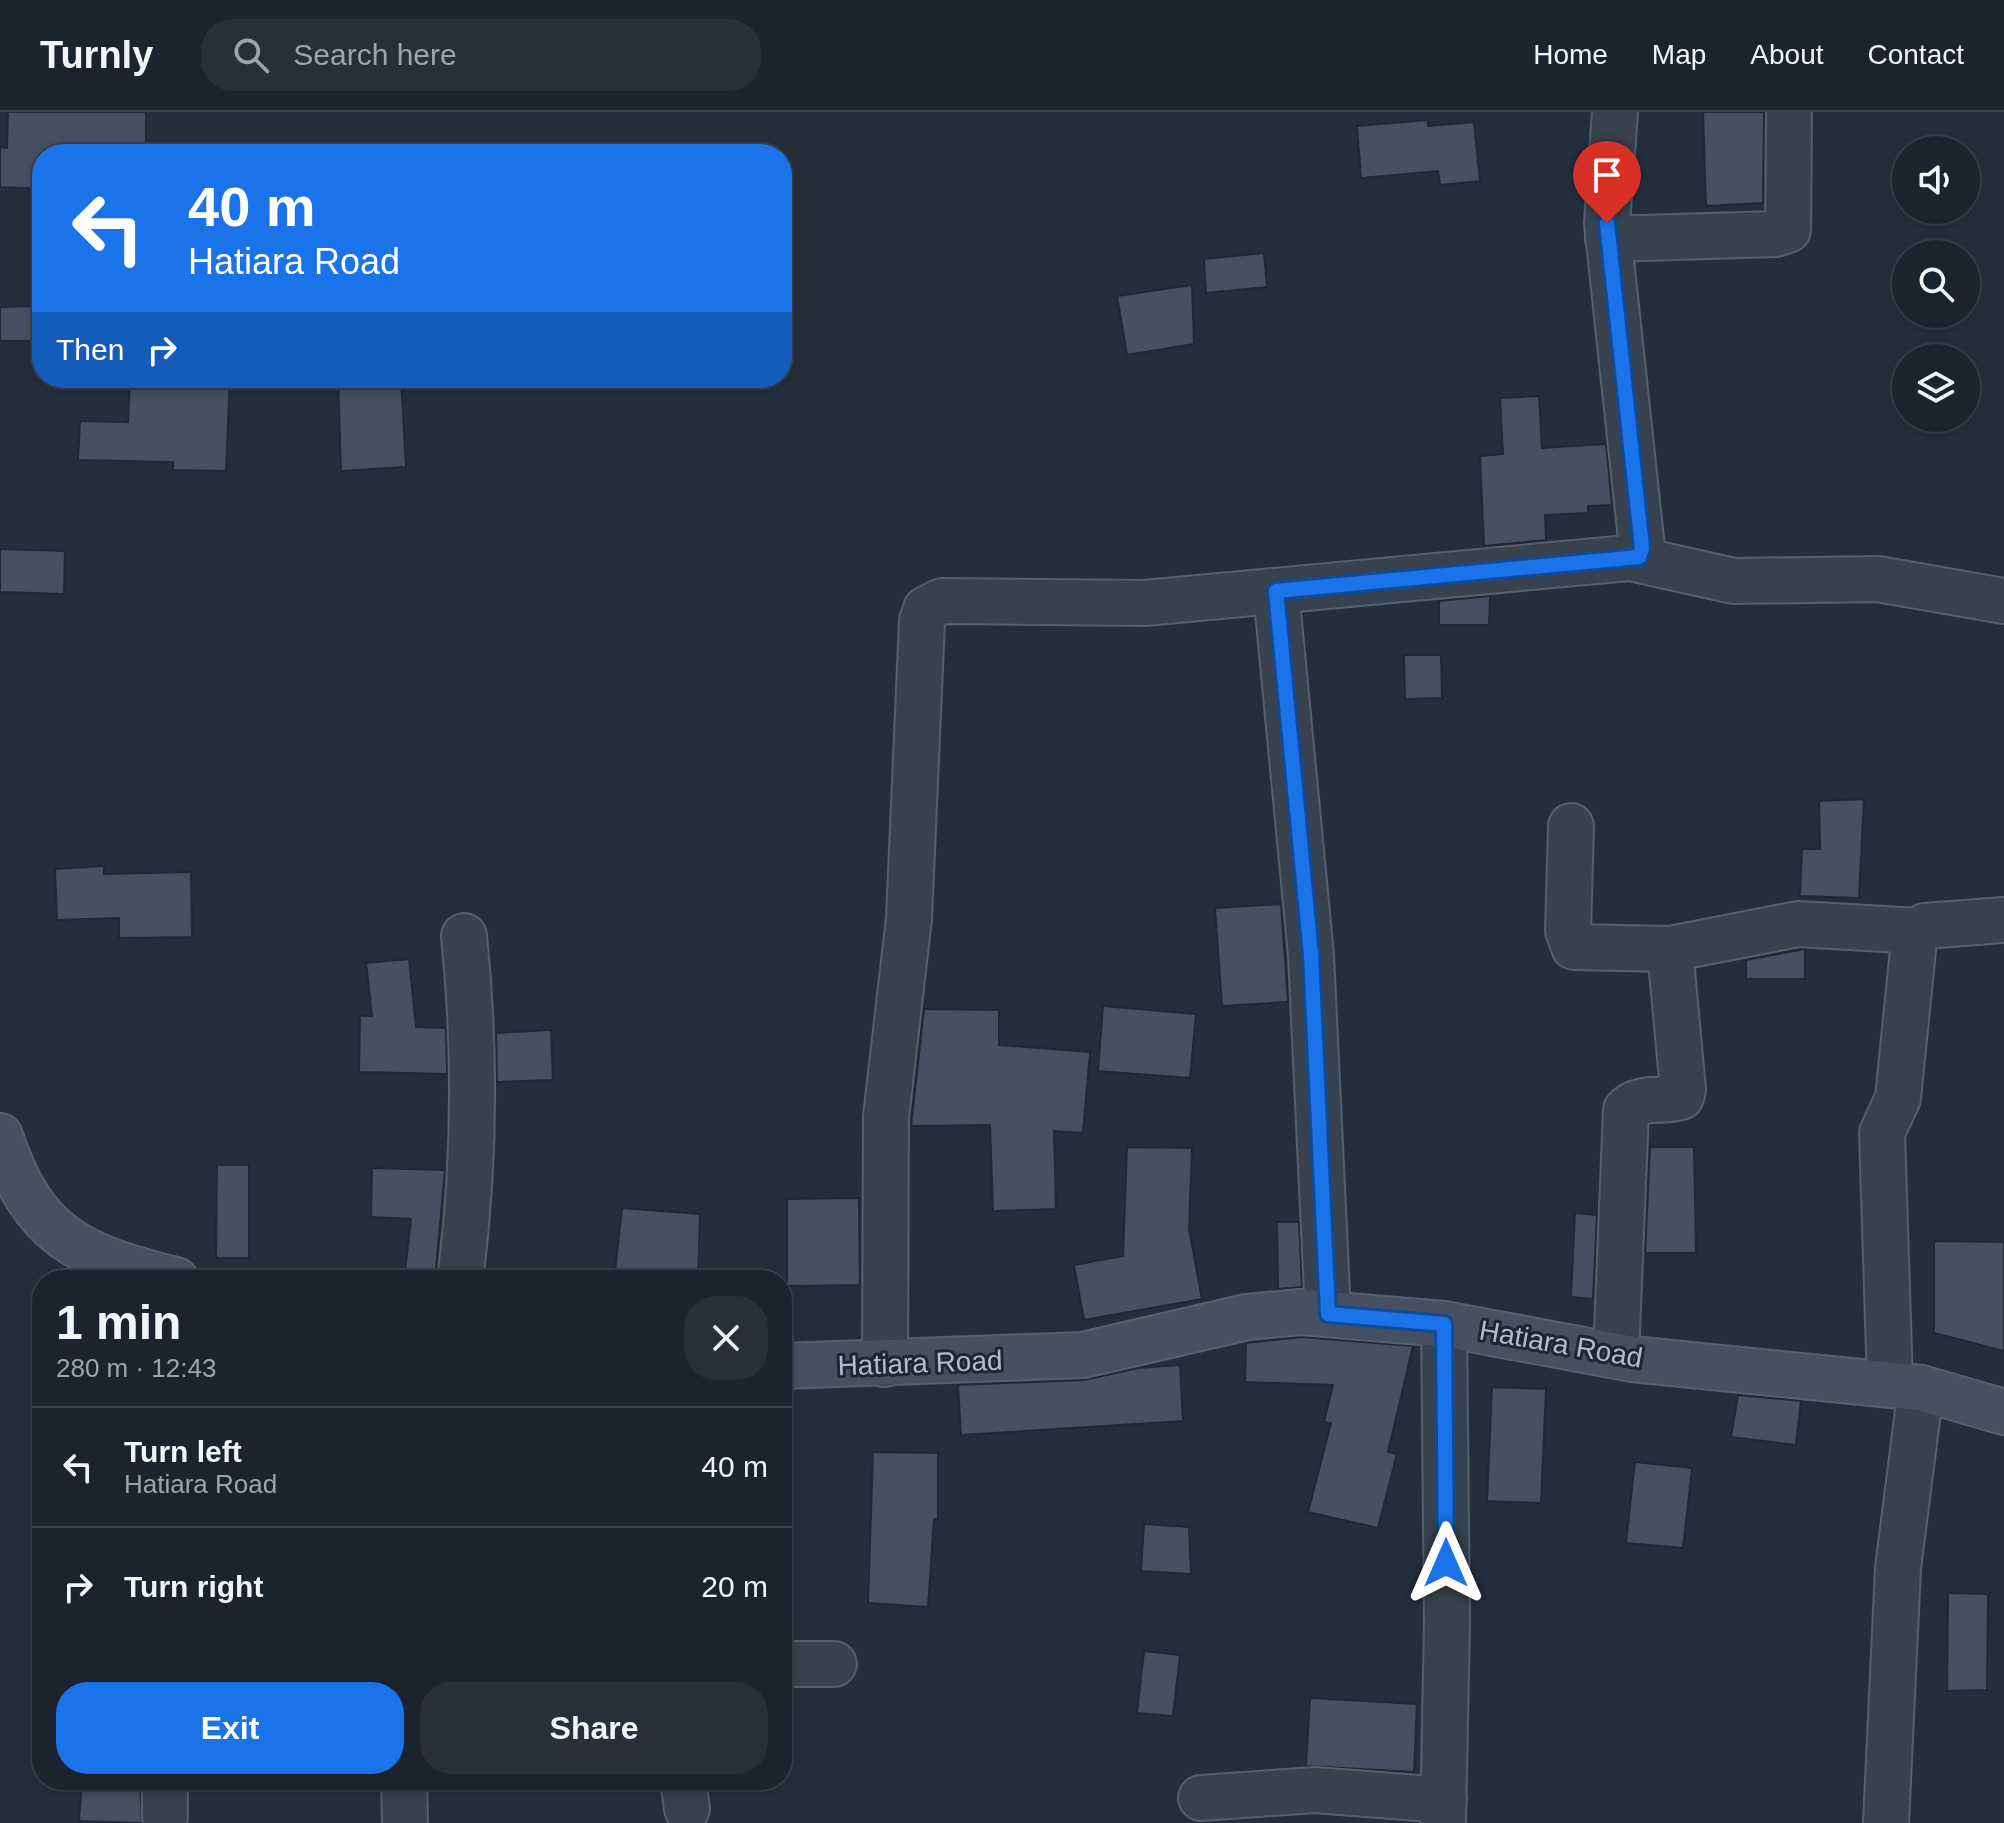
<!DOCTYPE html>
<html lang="en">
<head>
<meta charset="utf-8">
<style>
	body { margin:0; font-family:Helvetica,sans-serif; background:#282f3a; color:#f1f3f6; height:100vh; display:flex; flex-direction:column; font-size:30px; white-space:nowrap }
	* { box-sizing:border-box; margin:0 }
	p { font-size:26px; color:#a0a4aa }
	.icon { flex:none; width:44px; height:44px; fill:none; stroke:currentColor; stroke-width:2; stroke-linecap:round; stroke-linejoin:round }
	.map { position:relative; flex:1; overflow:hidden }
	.details { position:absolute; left:32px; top:1158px; width:760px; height:520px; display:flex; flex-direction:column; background:#1b232e; border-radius:32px; box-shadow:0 4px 12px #0003,0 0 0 2px #39404a }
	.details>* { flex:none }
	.guide { position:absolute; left:32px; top:32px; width:760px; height:244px; border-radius:32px; box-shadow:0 4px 12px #0003,0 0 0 2px #39404a; background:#1a73e8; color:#fff; overflow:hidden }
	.tools { position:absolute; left:1892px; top:24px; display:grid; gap:16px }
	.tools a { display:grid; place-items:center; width:88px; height:88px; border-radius:50%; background:#1b232e; box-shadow:0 4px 12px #0003,0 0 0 2px #39404a; font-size:40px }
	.pin { position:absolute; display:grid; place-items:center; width:68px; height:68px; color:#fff; margin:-82px -34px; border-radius:50% 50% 50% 0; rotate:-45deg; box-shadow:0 0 8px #0007 }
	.pin .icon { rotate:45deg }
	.me { position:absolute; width:88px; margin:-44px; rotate:0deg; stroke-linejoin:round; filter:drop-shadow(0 0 6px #0008) }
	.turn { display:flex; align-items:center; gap:28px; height:168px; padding:0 24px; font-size:36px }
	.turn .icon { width:104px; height:104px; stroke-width:2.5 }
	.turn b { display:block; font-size:56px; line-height:68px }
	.then { display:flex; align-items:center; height:76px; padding:0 24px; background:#0003; gap:16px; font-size:30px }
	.round { display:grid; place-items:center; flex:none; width:84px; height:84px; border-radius:32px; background:#282f3a }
	.head { display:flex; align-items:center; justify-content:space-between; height:136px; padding:0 24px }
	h1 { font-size:48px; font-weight:700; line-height:60px }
	.action { display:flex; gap:16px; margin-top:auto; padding:16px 24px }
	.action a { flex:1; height:92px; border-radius:32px; background:#1a73e8; color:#fff; font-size:32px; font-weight:700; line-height:92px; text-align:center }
	.action a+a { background:#282f3a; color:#f1f3f6 }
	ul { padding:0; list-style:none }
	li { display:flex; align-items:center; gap:24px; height:120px; padding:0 24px; border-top:2px solid #39404a }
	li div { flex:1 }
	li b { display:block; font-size:30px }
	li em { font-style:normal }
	header { display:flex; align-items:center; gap:48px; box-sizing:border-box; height:112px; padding:0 40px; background:#1b232e; border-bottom:2px solid #39404a }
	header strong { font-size:38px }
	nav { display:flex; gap:44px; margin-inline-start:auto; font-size:28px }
	.search { width:560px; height:72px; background:#282f3a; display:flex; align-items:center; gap:20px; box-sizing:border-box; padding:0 28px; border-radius:32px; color:#a0a4aa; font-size:30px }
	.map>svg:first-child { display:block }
	.building { fill:#455162; stroke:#1f2835; stroke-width:2 }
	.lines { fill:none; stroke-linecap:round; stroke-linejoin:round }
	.street-casing { stroke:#565f6c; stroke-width:48 }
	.secondary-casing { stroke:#565f6c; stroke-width:48 }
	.street { stroke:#38414e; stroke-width:44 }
	.secondary { stroke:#465061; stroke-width:44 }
	.route-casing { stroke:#114b97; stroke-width:20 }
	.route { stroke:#1a73e8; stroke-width:14 }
	.labels { text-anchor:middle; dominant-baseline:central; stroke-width:6; stroke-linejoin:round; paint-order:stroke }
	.street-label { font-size:28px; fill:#b4bcc9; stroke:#1d2633 }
</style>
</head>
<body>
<header>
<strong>Turnly</strong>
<div class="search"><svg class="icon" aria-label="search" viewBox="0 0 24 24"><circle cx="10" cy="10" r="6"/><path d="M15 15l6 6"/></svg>Search here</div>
<nav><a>Home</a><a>Map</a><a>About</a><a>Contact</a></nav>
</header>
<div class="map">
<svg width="2004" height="1711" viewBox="0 0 2004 1711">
	<rect width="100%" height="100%" fill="#242f3e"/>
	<g class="building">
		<path d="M8,0h138v42h-104v35l-42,-2v-40l7,1z"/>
		<path d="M1703,0h61l-1,91 -57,3z"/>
		<path d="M1428,8v6l46,-4 6,59 -40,4 -2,-14 -77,7 -4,-52z"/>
		<path d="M1264,141l3,34 -61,6 -2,-34z"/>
		<path d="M1192,173l2,59 -67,11 -10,-59z"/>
		<path d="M42,194v35h-42v-34z"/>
		<path d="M193,266h37l-4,93 -53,-1v-8l-95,-2 2,-39 48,1 2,-42 64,1z"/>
		<path d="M338,266h63l5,89 -65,4z"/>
		<path d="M1539,284l3,52 64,-4 6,61 -24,1v7l-43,2 1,25 -62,6 -4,-90 23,-2 -3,-56z"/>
		<path d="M0,437l65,2 -1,43 -64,-2z"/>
		<path d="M1490,484l-1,29h-50v-24z"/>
		<path d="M1404,543h37l1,43 -37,1z"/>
		<path d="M1864,687l-5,99 -59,-2 2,-47h18l-1,-48z"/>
		<path d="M104,754v8l87,-2 1,65 -73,1v-20l-62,2 -2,-51z"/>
		<path d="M1281,792l7,98 -66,4 -7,-98z"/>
		<path d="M1805,837v30h-59v-19z"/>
		<path d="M409,847l7,68 30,1 1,46 -88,-2 1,-56h12l-6,-53z"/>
		<path d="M1103,894l93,8 -6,64 -92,-7z"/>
		<path d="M924,897l75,1v35l91,7 -7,81 -29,-2 2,78 -63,2 -3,-86 -79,1z"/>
		<path d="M551,918l2,50 -56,2 -1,-49z"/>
		<path d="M1127,1035l65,1 -3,81 13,70 -118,21 -10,-55 49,-9z"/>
		<path d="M1650,1035h44l2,106h-51z"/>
		<path d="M217,1053h32v93h-33z"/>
		<path d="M372,1056l73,2 -10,110h-31l7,-61 -40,-2z"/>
		<path d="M859,1086l1,87 -73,1v-87z"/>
		<path d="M622,1096l78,6 -2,66h-84z"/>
		<path d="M1575,1101l22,2 -4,84 -22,-2z"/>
		<path d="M1277,1110h22l3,65 -24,2z"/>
		<path d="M1934,1129l70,1v109l-70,-18z"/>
		<path d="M1301,1225l112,9 -25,106 9,2 -19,74 -70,-16 23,-89 -7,-1 9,-37 -88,-3 1,-39z"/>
		<path d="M1180,1253l3,56 -222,14 -3,-50 126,-5 54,-12z"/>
		<path d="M1492,1275l54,2 -5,114 -54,-2z"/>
		<path d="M1738,1283l63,6 -5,44 -65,-8z"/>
		<path d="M873,1340l65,1v66h-4l-6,88 -60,-4z"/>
		<path d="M1635,1350l57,6 -9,80 -57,-5z"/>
		<path d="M1144,1412l45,3 2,47 -50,-3z"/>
		<path d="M1948,1481l40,1 -1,96 -40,1z"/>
		<path d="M1144,1539l36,4 -7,61 -36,-3z"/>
		<path d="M1310,1586l107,6 -3,68 -108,-6z"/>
		<path d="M82,1668h58l2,43 -63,-2z"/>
	</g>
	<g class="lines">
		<g class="street-casing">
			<g id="street">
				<path d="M1608,127l168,-5 12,-4 1,-118"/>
				<path d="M1635,447l99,22 144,-2 126,22"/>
				<path d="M1276,479l35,364 17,359"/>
				<path d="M1571,714l-3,105 6,16 96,2"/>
				<path d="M460,1168c15,-116 16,-228 4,-344"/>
				<path d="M1616,1244l10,-246c13,-15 37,-7 55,-13l2,-7 -13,-141 128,-25 120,7"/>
				<path d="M885,1252l1,-247 23,-199 13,-297 4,-12 16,-8 203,2 494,-46 3,-9 -35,-325 8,-111"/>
				<path d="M1890,1271l-8,-250 16,-35 16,-158 11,-14 79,-6"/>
				<path d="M782,1552h52"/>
				<path d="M165,1668v36"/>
				<path d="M404,1668l1,43"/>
				<path d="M683,1668l4,29"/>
				<path d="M1201,1686l114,-8 129,10"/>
				<path d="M1443,1711l4,-201 -3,-298"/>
				<path d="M1886,1711l12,-255 23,-180"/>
			</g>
		</g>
		<g class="secondary-casing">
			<g id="secondary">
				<path d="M0,1024c33,100 78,120 176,144"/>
				<path d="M782,1254l301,-11 164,-38 54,-5 143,12 188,35 289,29 83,24"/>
			</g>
		</g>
		<use href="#street" class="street"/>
		<use href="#secondary" class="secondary"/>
	</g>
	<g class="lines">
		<g class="route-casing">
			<path id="route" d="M1446,1451l-2,-239 -116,-10 -17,-359 -35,-364 363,-34 3,-9 -35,-325"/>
		</g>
		<use href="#route" class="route"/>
	</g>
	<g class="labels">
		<g class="street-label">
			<text transform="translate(1561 1232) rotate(10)">Hatiara Road</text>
			<text transform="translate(920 1251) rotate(-2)">Hatiara Road</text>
		</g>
	</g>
</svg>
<div class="tools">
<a><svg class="icon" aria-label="sound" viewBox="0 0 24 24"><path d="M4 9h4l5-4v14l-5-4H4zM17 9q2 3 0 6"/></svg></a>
<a><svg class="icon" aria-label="search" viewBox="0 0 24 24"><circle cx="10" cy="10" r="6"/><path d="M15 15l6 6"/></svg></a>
<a><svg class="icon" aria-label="layers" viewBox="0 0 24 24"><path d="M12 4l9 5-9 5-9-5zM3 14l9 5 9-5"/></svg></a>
</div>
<div class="pin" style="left:1607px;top:111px;background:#d93025"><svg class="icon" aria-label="arrive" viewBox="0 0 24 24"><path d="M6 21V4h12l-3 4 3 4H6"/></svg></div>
<svg class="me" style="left:1446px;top:1451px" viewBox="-20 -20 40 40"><path d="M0-17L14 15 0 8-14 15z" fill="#1a73e8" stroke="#fff" stroke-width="4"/></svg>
<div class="guide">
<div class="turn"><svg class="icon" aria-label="left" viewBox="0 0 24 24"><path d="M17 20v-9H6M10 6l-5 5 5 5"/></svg><div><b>40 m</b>Hatiara Road</div></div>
<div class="then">Then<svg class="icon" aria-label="right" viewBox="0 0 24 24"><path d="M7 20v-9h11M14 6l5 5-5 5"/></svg></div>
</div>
<section class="details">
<div class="head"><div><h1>1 min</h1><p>280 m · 12:43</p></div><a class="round"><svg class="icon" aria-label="close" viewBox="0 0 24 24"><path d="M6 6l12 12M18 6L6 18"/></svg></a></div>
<ul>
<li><svg class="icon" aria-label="left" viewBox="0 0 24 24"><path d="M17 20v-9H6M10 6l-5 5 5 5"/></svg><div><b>Turn left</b><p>Hatiara Road</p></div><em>40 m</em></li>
<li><svg class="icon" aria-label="right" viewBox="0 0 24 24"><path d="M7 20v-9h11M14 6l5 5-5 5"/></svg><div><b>Turn right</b></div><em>20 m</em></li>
</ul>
<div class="action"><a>Exit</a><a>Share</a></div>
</section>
</div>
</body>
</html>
